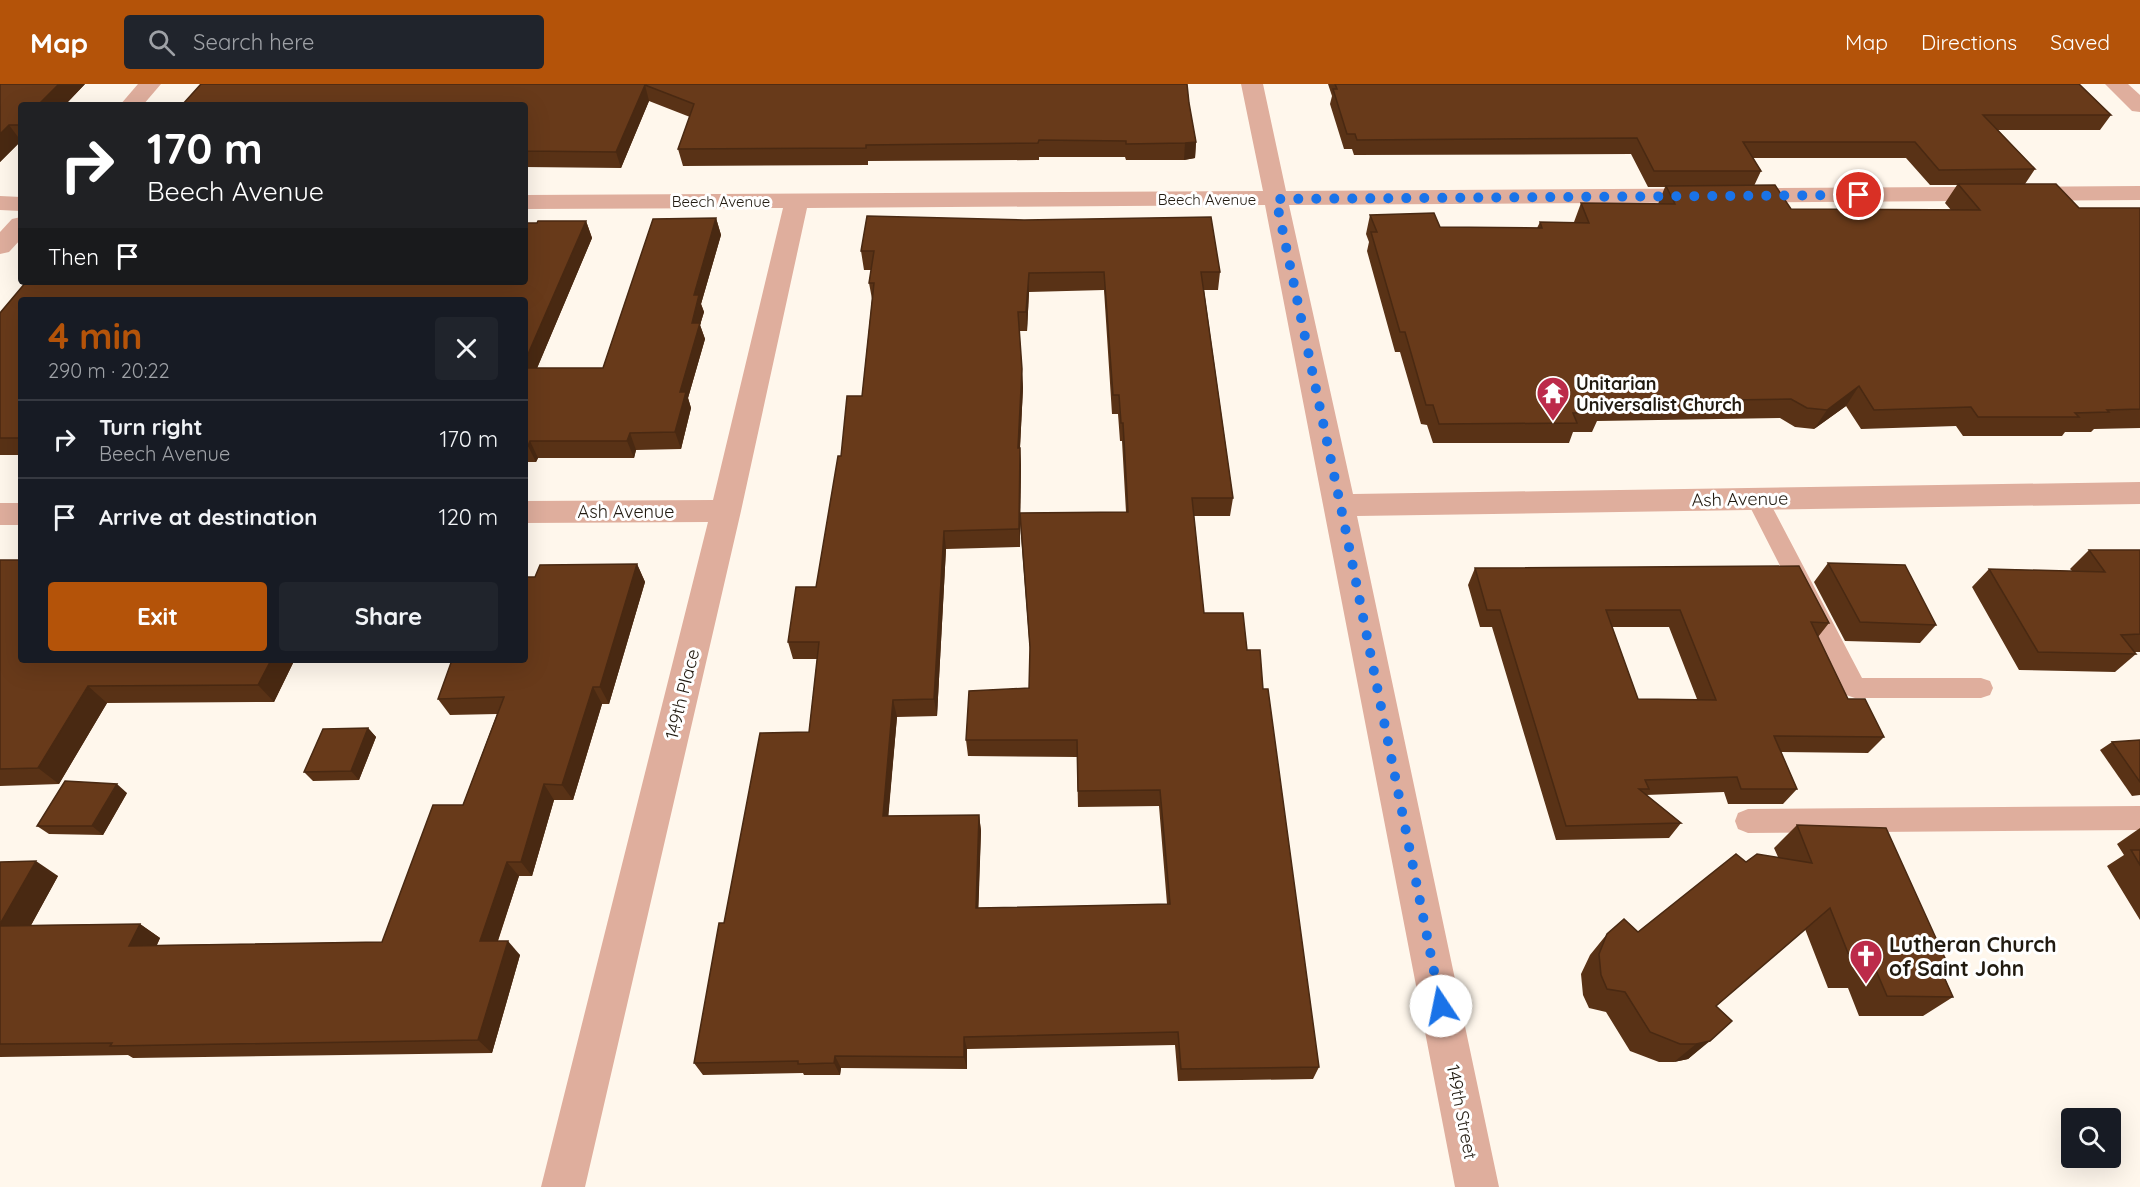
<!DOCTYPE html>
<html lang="en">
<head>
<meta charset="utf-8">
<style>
	body { margin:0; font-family:Quicksand,sans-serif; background:#20242c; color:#f1f3f6; height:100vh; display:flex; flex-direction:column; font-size:22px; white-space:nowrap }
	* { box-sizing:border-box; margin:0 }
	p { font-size:20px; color:#9ea1a6 }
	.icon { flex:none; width:33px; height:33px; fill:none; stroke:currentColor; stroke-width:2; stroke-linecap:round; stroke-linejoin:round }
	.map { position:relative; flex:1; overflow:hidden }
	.drawer { position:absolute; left:18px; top:213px; width:510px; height:366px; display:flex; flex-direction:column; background:#171b24; border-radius:6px; box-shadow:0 6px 24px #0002 }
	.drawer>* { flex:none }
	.banner { position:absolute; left:18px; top:18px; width:510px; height:183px; border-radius:6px; box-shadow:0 6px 24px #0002; background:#202124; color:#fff; overflow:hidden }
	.controls { position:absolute; left:2061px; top:1024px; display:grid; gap:12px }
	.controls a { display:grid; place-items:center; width:60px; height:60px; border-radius:6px; background:#171b24; box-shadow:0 6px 24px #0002; font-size:30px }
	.pin { position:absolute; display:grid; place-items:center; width:51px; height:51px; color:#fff; margin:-26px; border:3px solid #fff; border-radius:50%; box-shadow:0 2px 6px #0007 }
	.me { position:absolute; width:66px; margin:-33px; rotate:349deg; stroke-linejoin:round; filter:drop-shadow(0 0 4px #0008) }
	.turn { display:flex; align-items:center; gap:21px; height:126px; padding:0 30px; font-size:27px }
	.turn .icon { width:78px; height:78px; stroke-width:2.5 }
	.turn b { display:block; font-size:42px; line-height:51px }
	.then { display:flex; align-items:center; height:57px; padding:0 30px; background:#0003; gap:12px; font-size:22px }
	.round { display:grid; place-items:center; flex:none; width:63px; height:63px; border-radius:6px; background:#20242c }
	.summary { display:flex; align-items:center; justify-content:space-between; height:102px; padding:0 30px }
	h1 { font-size:36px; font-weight:800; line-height:45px; color:#b45309 }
	.button { display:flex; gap:12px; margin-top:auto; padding:12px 30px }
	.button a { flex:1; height:69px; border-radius:6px; background:#b45309; color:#fff; font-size:24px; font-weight:800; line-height:69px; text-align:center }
	.button a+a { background:#20242c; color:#f1f3f6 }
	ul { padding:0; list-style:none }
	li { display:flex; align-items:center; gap:18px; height:78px; padding:0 30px; border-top:2px solid #363941 }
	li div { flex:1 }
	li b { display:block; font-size:22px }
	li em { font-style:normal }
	header { display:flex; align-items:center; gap:36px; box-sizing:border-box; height:84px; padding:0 30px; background:#b45309; color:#fff }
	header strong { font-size:28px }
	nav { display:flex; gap:33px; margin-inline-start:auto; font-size:21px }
	.search { width:420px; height:54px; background:#20242c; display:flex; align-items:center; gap:15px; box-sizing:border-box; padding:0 21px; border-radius:6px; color:#9ea1a6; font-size:22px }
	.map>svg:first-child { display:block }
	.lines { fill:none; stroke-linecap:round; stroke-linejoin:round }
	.lane { fill:#dfae9d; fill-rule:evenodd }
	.street { fill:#dfae9d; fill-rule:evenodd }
	.wall { fill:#593216; fill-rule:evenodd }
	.shaded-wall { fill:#492912 }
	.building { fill:#683a1a; stroke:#492912; stroke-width:1.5; fill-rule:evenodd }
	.route { stroke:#1a73e8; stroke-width:10; stroke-dasharray:0 18 }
	.labels { text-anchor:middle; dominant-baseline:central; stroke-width:6; stroke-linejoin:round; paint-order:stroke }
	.far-street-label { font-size:15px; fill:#211a10; stroke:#fff }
	.poi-label { font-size:18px; font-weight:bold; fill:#211a10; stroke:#fff; text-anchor:start }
	.street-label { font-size:18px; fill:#211a10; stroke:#fff }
	.near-poi-label { font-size:21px; font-weight:bold; fill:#211a10; stroke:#fff; text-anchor:start }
</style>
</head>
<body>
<header>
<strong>Map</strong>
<div class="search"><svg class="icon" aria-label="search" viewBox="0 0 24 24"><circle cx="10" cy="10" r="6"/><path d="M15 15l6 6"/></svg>Search here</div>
<nav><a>Map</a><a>Directions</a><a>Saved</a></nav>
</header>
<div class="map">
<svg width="2140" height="1103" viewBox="0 0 2140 1103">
	<rect width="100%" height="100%" fill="#fff7ec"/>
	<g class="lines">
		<g class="lane">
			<path d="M1757,407l8,2 3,6 94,179h119l9,3 3,7 -3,7 -9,3h-126l-9,-3 -100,-196 3,-6z"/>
			<path d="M2140,722v24l-392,3 -10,-4 -3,-8 3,-8 10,-4z"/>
		</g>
		<g class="street">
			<path d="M138,0h23l-18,21h-23z"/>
			<path d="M1241,0h22l23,107 854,-5v14l-851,5 64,289 787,-12v22l-783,12 142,671h-44l-190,-982 -458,3 -66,303 -156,676h-44l167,-665 -183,1v-22l188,-1 70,-292 -258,1v-14l738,-4z"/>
			<path d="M2105,0h23l12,11v17l-8,-1z"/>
			<path d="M0,112l21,1v14l-21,-1z"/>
			<path d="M21,133v22l-12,13 -9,2v-22l12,-13z"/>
			<rect x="0" y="419" width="21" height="22"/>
		</g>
	</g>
	<g class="wall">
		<path d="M0,0h85l-20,21h-44v36l-21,21z"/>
		<path d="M201,0h986l2,19 7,39 -1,16 -11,2h-58l-1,-3h-86v3l-171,1v4l-185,1 -5,-17 12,-32 -41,-16 -28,67 -96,-1v-62z"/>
		<path d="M1328,0h751l32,31 -11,15h-102l37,39 -10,15 54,24h61v220l-46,1 -3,3h-26l-3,4h-99l-7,-10 -95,3 -15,-23 -32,23 -19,-2 -15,-9 -183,3 -5,11h-19l-4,11h-136l-6,-18 -6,-1 -21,-72h-5l-28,-101 2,-9 -3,-8 4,-19 70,12 97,1 3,-6h34l7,-19 77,1 7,-17h-17l-17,-33 -277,1 -2,-6h-8l-14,-45 2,-8zM1753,74h153l24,27h27l-12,18 6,7 -160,-1 -37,-23 7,-15z"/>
		<path d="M867,132l353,56 -2,18h-14l29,208 -3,18h-36l10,97 43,37 16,39 56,378 -6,12 -135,2 -3,-36 -208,4v20l-126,-1 -1,7h-36l-1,-2 -100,2 -9,-12 30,-140 85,-191 8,-73h-24l-5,-17 28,-55 25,-131 21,-60 10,-97 -3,-16 2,-13h-7l-3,-19zM1104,206l8,124h6l2,27h2l4,71 -106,1 1,-47 -1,-18 3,-60 -4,-57h8l2,-39zM1020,438l10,130 -1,36 -63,52 2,16 109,1 1,50 81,-1 8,98 -189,4 3,-77 -2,-16 -91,1 9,-99 40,-1 9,-167 74,-2z"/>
		<path d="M716,134l5,17 -20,69 3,8 -4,13 5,14 -17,59 3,10 -10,41 -45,1 -2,8h-96l-2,4h-11v-162h-504v155h-21v-142l26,-31h499v-59h12l1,-2h48l6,17 -55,130h66l50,-149z"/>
		<path d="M2089,466h51v102h-6l2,2 -21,18 -96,-2 -47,-83 17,-18 83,2 -2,-2z"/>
		<path d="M0,476l21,100h299l-26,1 -20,41 -167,1 -48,81 -59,2z"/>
		<path d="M1828,479l108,62 -16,18 -75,-2 -31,-59z"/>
		<path d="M637,480l8,18 -36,122h-7l-29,96h-19l-22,76h-13l-21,65 22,14 -28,98 -359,5 -5,-3 -128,2v-195l58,14 -27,49 109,-1 20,14 -3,7 225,-3 81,-137 34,-91 -47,1 -12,-16 97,-122z"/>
		<path d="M1475,484l354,55 -11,14 30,62 36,38 -16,16 -87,-1 16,37 -14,15h-55l-4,-12 -78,3 35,28 -12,15 -113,2 -64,-213h-12l-12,-42zM1612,543h57l28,72h-59z"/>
		<path d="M368,644l8,9 -17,43 -46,1 -9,-9z"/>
		<path d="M2140,656v55l-8,1 -32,-46 12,-8z"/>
		<path d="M127,709l-24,42 -54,-1 -12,-8z"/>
		<path d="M1797,741l153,144 -7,5 10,23 -30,19h-64l-11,-28h-20l-23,-59 -89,77 16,15 -44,38 -14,3h-15l-29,-11 -24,-39 -17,-4 -6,-13 -2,-21 9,-19 17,-21 31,-2 108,-70 32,-5 -4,-9z"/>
		<path d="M2140,744v92l-33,-54 17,-11 -7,-11z"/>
	</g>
	<g class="shaded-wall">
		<path d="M59,0h26l-20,21h-27z"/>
		<path d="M645,1l4,16 -28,67 -5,-16z"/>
		<path d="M9,41l12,16 -21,21v-28z"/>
		<path d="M1196,58l-1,16 -11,2 1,-17z"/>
		<path d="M716,134l5,17 -20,69 3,8 -4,13 5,14 -17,59 3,10 -10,41 -6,-17 5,-40 12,-69 2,-28z"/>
		<path d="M586,137l6,17 -62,147 -5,-11v-13z"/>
		<path d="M1029,189v19l-2,39 -1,-19z"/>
		<path d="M1022,285l1,19 -4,78 -1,-18z"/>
		<path d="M1859,302l-13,20 -32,23 13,-19z"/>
		<path d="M630,349l6,17 -2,8 -7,-17z"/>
		<path d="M530,357l8,17 -2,4 -8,-16z"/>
		<path d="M1020,364l1,18 -1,81 -1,-18z"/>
		<path d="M944,447l2,18 -9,167 -3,-17z"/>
		<path d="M637,480l8,18 -36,122 -9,-17z"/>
		<path d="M271,576h22l1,1 -20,41 -16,-17z"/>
		<path d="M88,602l19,17 -48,81 -21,-16z"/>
		<path d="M593,603l9,17 -29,96 -11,-15z"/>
		<path d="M893,616l4,17 -10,115 -4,-16z"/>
		<path d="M368,644l8,9 -17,43 -8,-9z"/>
		<path d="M117,700l10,9 -24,42 -11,-9z"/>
		<path d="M544,700l10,16 -22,76 -11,-14z"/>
		<path d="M979,731l2,16 -3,91 -2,-14z"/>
		<path d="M36,777l22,15 -35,64 -23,-14v-2z"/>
		<path d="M507,778l12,14 -26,79 -13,-14z"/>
		<path d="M140,840l20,14 -10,21 -21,-13z"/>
		<path d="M508,857l12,14 -28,98 -14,-13z"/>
		<path d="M964,953l3,12v20l-3,-12z"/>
		<path d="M1710,957l-22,18 -14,3 22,-18z"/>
		<path d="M835,972l6,12 -1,7 -6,-12z"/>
	</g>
	<g class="building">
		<path d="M0,0h59l-21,21h-17v18l-2,2h-10l-9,9z"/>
		<path d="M201,0h986l2,19 7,39 -11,1 -59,1v-3l-87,-1 -1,3 -172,2v3l-188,1 16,-45 -49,-19 -29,67 -91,-1v-46h-343z"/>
		<path d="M1335,0h744l32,31h-128l52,54 -96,1 -24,-28h-172l18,29h-107l-17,-33 -280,2 -2,-6h-8l-14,-45h4z"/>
		<path d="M1958,100h98l23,24h61v201l-33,1 2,2 -34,1 4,4h-101l-7,-10 -97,3 -15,-24 -32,24 -20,-2 -16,-9 -194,3 4,11h-28l4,10 -138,1 -6,-19h-7l-21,-73h-5l-29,-100h6l-7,-17 64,-2 6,14 102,1 -2,-6 49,1 -8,-20 94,1 -9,-18 109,-1 16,24 189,1z"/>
		<path d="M867,132l157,4 187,-3 9,55h-19l32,226h-41l12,115h39l4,37h13l3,39h5l51,378 -138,2 -3,-37 -214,5v20l-129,-1 -1,7 -36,1v-3l-104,2 25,-140h5l36,-190 49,-1 10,-90h-31l8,-55h20l22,-131h3l6,-60h15l12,-113h-5l5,-32h-13zM1104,188l9,123h6l2,28h2l5,89 -108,1 10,134 -1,41 -60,3 -3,49h111l1,51 82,-1 10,114 -194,4 3,-93 -96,1 10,-116 41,-1 10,-168 75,-2 1,-81h-2l4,-79 -4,-57h8l3,-39z"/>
		<path d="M716,134l-22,77h5l-7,28h8l-20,69h6l-11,40 -45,1 -3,8h-97l-2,5h-3v-78h78l50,-149z"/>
		<path d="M538,137h48l-61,140v-61h-504v138h-21v-125l26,-31h499v-59h12z"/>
		<path d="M2089,466h51v84l-19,1 15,19 -98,-2 -49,-83 116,3z"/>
		<path d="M0,476h21v100h250l-13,25 -170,1 -50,82 -38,1z"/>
		<path d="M1828,479l77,2 31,60 -76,-3z"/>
		<path d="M637,480l-37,123h-7l-31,98 -18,-1 -23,78h-14l-27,79h28l-30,99 -368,6 2,-3 -112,1v-118l140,-2 -11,22 253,-4 51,-137h30l41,-108 -66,2 14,-39h73v-83h10l5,-12z"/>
		<path d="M1799,482l30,57 -18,-1 37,77h17l19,38 -110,-1 23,53h-56l-4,-12 -92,3 4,9h-10l42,34 -115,3 -66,-216h-13l-12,-42zM1606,526h74l36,90 -78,-1z"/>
		<path d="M368,644l-17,43 -47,1 19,-43z"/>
		<path d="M2140,656v42l-28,-40z"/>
		<path d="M65,697l52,3 -25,42h-55z"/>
		<path d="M1797,741l89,3 64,141 -10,-1 13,29 -66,-1 -12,-28h-21l-24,-60 -114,98 16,15 -22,20 -14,3h-16l-30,-12 -25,-40 -18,-3 -6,-14 -2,-21 8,-20 17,-15 14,13 98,-78 10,8 11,-8 55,9z"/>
		<path d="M2131,766h9v15z"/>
		<path d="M36,777l-36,63v-62z"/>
	</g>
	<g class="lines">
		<path class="route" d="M1441,922l-96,-479 -69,-328 583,-4"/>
	</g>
	<defs>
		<g id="temple-pin" transform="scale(1.725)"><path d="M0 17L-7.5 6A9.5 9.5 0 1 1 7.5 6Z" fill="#bc2b4a" stroke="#fff"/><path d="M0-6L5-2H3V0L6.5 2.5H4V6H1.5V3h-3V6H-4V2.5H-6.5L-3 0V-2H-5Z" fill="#fff"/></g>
		<g id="church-pin" transform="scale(1.725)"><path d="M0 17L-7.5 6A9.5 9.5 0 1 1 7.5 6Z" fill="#bc2b4a" stroke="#fff"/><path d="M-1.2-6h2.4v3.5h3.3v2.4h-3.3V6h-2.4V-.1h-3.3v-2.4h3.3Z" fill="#fff"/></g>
	</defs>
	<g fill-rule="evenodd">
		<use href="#temple-pin" x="1553" y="309"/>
		<use href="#church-pin" x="1866" y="872"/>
	</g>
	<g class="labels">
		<g class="far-street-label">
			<text x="1207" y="115">Beech Avenue</text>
			<text x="721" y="117">Beech Avenue</text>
		</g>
		<g class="poi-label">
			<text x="1576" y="299">Unitarian<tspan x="1576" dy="21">Universalist Church</tspan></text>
		</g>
		<g class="street-label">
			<text transform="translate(1740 415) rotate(-1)">Ash Avenue</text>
			<text x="626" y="427">Ash Avenue</text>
			<text transform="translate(682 610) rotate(-76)">149th Place</text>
			<text transform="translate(1462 1028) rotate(79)">149th Street</text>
		</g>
		<g class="near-poi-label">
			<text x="1889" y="860">Lutheran Church<tspan x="1889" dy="24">of Saint John</tspan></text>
		</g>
	</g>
</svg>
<div class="controls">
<a><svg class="icon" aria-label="search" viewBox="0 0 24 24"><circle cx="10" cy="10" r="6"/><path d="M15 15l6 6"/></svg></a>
</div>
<div class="pin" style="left:1859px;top:111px;background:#d93025"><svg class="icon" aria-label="arrive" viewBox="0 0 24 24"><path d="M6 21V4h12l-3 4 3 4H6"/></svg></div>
<svg class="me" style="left:1441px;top:922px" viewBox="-20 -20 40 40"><circle r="19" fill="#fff"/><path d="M0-13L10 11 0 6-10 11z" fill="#1a73e8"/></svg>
<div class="banner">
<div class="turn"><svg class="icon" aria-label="right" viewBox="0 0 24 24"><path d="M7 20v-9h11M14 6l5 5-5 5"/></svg><div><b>170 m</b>Beech Avenue</div></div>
<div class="then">Then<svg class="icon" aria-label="arrive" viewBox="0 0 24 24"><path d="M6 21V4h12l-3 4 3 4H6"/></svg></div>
</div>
<section class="drawer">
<div class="summary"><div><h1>4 min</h1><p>290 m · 20:22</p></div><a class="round"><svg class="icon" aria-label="close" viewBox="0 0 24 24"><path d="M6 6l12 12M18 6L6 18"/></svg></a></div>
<ul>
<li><svg class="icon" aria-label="right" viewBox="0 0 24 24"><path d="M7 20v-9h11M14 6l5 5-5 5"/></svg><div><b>Turn right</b><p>Beech Avenue</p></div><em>170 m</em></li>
<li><svg class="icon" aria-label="arrive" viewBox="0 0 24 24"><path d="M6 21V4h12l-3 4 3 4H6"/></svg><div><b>Arrive at destination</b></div><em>120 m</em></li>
</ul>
<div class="button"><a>Exit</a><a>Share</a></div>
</section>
</div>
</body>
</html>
